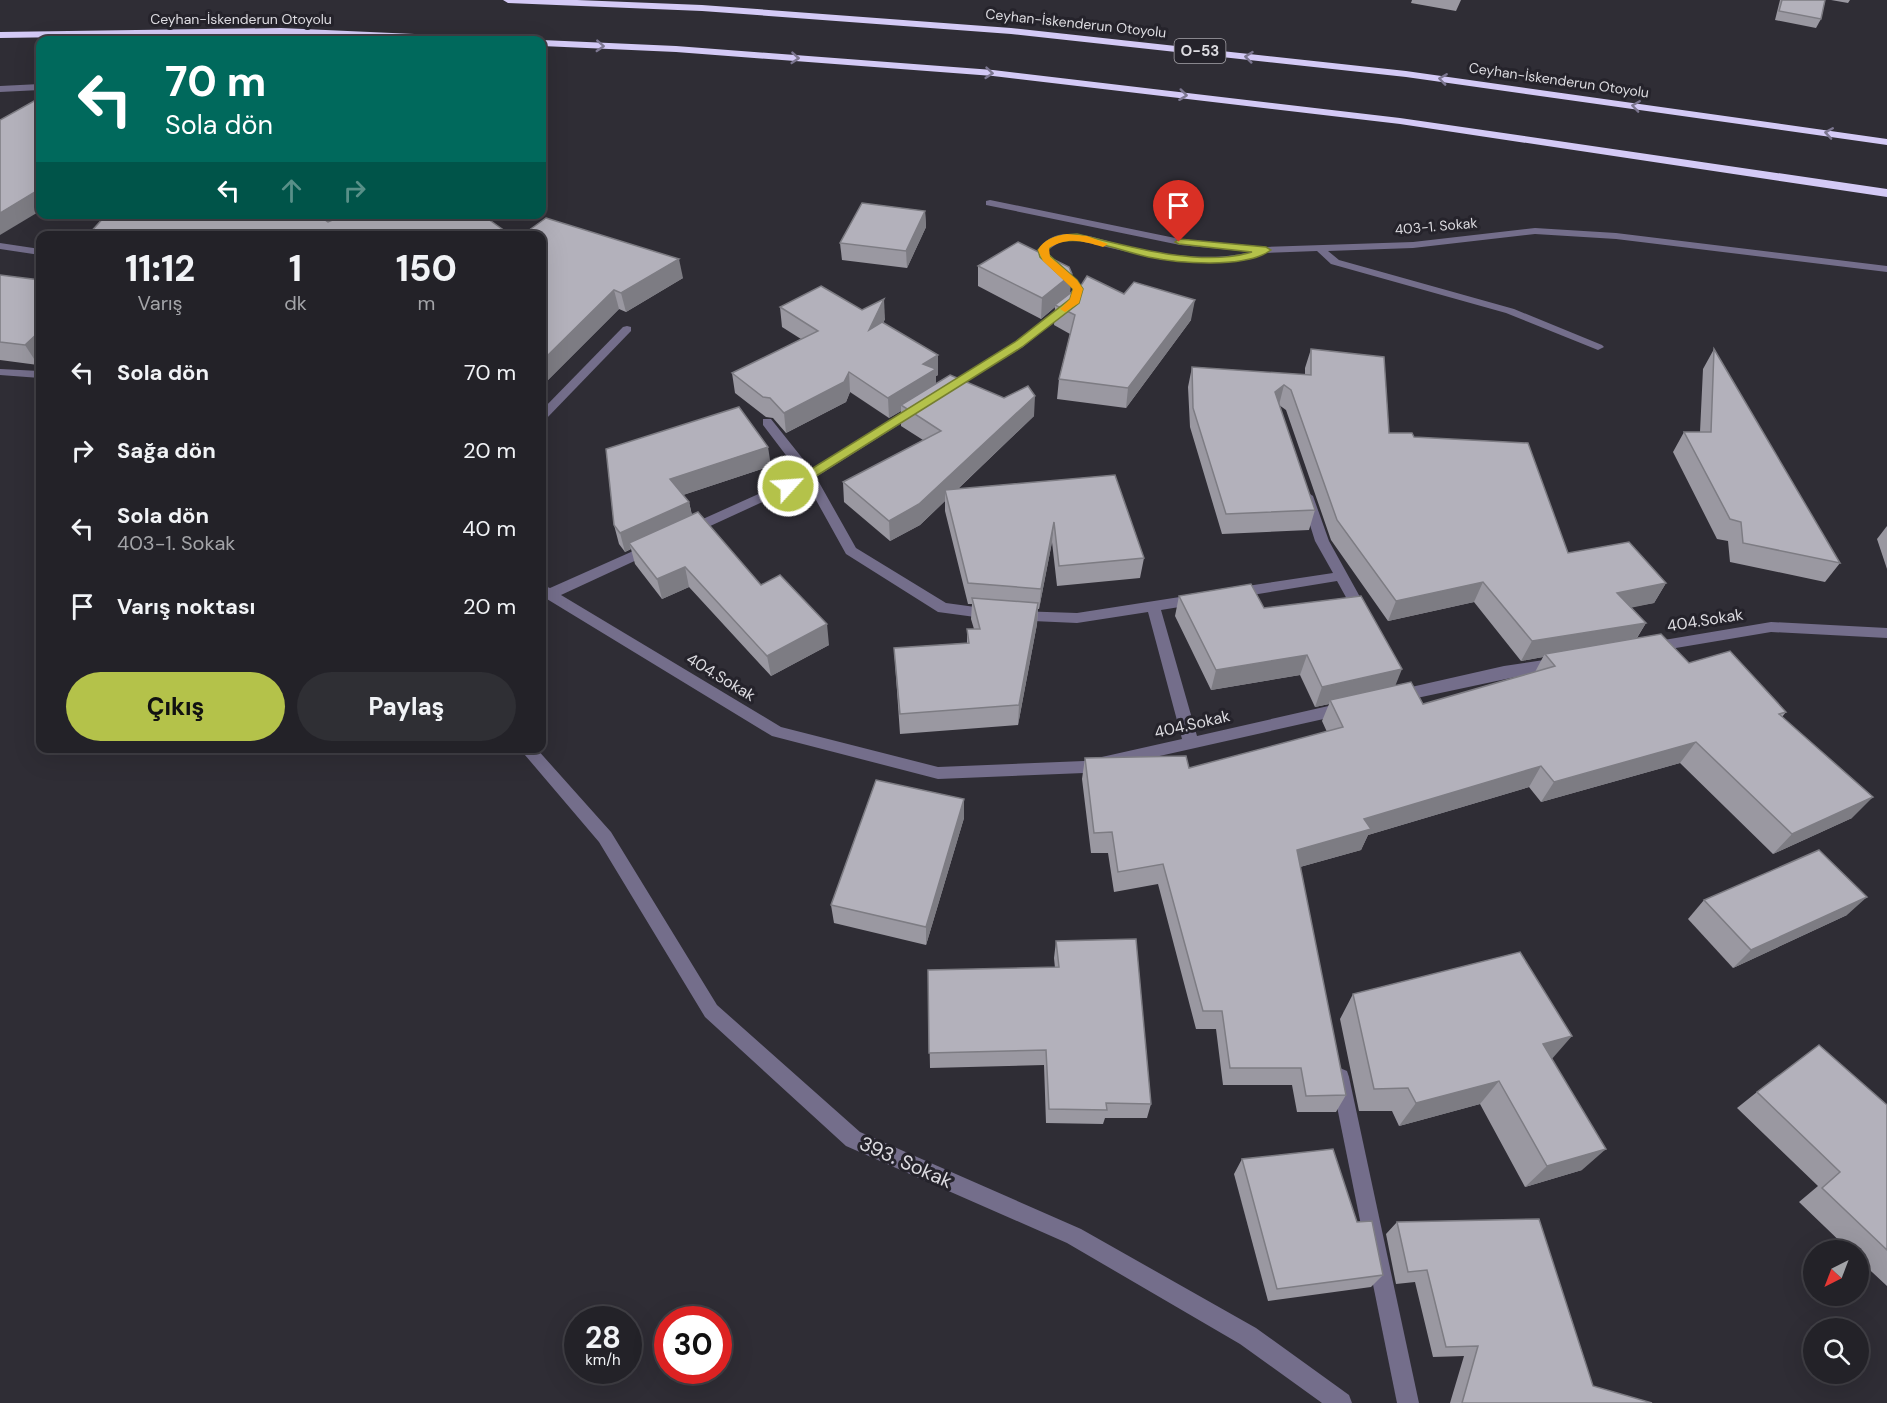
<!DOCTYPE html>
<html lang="tr">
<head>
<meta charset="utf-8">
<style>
	body { margin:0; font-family:"DM Sans",sans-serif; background:#2f2f34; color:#f1f3f6; height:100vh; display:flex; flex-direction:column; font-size:22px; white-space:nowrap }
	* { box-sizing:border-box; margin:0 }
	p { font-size:20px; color:#a3a4a8 }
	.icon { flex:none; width:33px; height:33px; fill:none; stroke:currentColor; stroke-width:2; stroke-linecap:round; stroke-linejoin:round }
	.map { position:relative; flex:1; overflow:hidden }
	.panel { position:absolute; left:36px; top:231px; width:510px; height:522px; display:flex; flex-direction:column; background:#232228; border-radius:12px; box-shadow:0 6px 24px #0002,0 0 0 2px #403f45 }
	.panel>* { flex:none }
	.guide { position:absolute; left:36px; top:36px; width:510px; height:183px; border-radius:12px; box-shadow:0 6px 24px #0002,0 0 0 2px #403f45; background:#00695c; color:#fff; overflow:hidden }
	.needle { width:39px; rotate:222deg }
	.fabs { position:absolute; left:1803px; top:1240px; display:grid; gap:12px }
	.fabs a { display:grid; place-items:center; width:66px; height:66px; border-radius:50%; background:#232228; box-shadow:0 6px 24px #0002,0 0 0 2px #403f45; font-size:30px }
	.speed { position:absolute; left:564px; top:1306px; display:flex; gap:12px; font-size:30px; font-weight:700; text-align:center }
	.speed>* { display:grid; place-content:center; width:78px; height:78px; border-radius:50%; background:#232228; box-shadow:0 6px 24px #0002,0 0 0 2px #403f45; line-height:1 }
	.speed small { font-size:15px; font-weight:400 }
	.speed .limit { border:9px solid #d22; background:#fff; color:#111 }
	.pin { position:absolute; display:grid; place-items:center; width:51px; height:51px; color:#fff; margin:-62px -26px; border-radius:50% 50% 50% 0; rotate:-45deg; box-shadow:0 0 6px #0007 }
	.pin .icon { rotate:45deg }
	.me { position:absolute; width:66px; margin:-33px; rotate:64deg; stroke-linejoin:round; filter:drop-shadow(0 0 4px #0008) }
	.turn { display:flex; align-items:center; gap:21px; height:126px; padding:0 30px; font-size:27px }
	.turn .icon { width:78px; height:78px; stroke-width:2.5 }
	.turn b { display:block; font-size:42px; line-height:51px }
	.lanes { display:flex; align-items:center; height:57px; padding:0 30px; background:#0003; justify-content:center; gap:30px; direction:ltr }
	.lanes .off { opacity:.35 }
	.eta { display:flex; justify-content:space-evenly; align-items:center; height:102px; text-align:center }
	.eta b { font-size:36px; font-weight:800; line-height:42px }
	.cta { display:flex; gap:12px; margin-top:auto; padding:12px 30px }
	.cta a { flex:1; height:69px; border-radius:36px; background:#b4c24a; color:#111; font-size:24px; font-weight:800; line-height:69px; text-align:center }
	.cta a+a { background:#2f2f34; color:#f1f3f6 }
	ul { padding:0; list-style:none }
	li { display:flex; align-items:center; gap:18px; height:78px; padding:0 30px }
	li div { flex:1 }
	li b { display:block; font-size:22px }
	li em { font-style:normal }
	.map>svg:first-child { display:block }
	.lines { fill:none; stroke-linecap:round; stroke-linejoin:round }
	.minor { fill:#746e8b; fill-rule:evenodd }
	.highway { fill:#d4caf6; fill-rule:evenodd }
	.wall { fill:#9a98a1 }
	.shaded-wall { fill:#7d7c83 }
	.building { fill:#b3b1bb; stroke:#7d7c83; stroke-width:1.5 }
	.oneway { stroke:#7c7690 }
	.route { fill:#b4c24a; stroke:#757e30; stroke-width:1.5 }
	.slow { fill:#f59e0b }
	.labels { text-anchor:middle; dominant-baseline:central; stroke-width:6; stroke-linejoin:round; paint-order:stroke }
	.far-street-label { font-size:14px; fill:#dddce1; stroke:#25232b }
	.shield { fill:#25232b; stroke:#a6a4aa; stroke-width:1.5 }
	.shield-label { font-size:15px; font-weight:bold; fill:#dddce1 }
	.street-label { font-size:16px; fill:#dddce1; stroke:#25232b }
	.near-street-label { font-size:20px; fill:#dddce1; stroke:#25232b }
</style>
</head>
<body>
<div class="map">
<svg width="1887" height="1403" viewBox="0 0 1887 1403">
	<rect width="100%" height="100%" fill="#2f2d35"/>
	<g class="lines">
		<g class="minor">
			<path d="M40,84v6l-40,2v-6z"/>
			<path d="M990,200l190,39 86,8 147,-5 122,-14 81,5 271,33v6l-271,-33 -81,-5 -122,14 -85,3 11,9 175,49 88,36 2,2 -6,3 -92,-37 -175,-49 -14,-13 -54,2 -22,7 -34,3 -53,-5 -78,-18 -15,1 -13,9 1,4 34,35 -4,13 -56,45 -78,48 -4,-1v-6l74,-45 55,-44 3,-10 -4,-5 -30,-29 1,-8c7,-9 17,-13 28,-13 19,-1 37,7 55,11 41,10 86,17 128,7l-71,-7 -194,-40v-4z"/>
			<path d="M0,243l40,6v6l-40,-6z"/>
			<path d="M627,326l4,1v4l-85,88 -4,1v-10l81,-83z"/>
			<path d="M0,369l40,2v7l-40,-3z"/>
			<path d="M917,404l4,1v6l-105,66 40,71 90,55 44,6 5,1 2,4 -2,4 -5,1 -52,-7 -92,-58 -40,-72 -111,51h-10l-2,-3 2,-3 116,-52 -38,-50v-6h8l40,50z"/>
			<path d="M1307,492l6,4 16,45 41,74 -2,4h-10l-21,-38 -103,17 -7,-5 7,-5 99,-15 -18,-32 -14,-45z"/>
			<path d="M649,544l7,5 -2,3 -93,43 220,132 157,40 146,-6 98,-22 -34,-127 -71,11 -65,-3 -2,-4 7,-5 60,2 122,-19 5,1 2,4 -2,4 -43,7 36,126 149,-34 5,2 3,4 -3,4 -5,2 -262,59 -146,6 -166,-43 -230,-140v-11l8,3z"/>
			<path d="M1771,622l116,6v10l-116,-6 -119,20 -7,-5 7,-5z"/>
			<path d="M1557,658l5,1 2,4 -2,4 -164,35 -5,-2 -2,-4 2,-4 5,-2 106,-24z"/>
			<path d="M519,748h17l75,84 106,173 143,127 221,97 175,99 93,67 3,8h-30l-82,-59 -173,-101 -221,-97 -141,-129 -106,-175z"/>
			<path d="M1340,1068l7,3 2,6 70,326h-22l-66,-326 2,-6z"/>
		</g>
		<g class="highway">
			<path d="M503,0h74l125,5 309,23 395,43 481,68v6l-481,-68 -395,-43 -309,-23 -194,-8z"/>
			<path d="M281,28l200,9 5,3h-60l-145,-6 -281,4v-6z"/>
			<path d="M540,40h2l134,6 317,24 407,48 487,71v8l-487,-73 -407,-48 -317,-24 -134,-6z"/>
		</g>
	</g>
	<g class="wall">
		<path d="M1412,0h49l-5,11 -45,-8z"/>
		<path d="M1780,0h45l-4,19 -5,9 -41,-8z"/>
		<path d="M1831,0h19l-2,3z"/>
		<path d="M925,211l1,16 -19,41 -65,-8 -2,-17z"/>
		<path d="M542,236l141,42 -57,34 -7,-3 -77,77z"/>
		<path d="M978,266l92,27 54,1 67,26 -65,88 -69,-9 2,-20 11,-45 -16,-9 1,-18 -14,12 -63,-33z"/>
		<path d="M0,275l38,90 -38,-5z"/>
		<path d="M780,307l82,3 23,9 -2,4 55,32v20l-2,1v8l98,32 -76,73 186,69 -4,20 -83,8 -5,-44 -13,67h-1l-1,15 -19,101 -118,9 -6,-86 73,-5v-14h7l-3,-10 1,-15h-4l-23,-93v-10l-25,24 -30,16 -46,-39 -1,-20 80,-42 -22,-14v-15l-12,7 -39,-26 -4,10 -60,31 -13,-15 -7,-1 -31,-24 -3,-20 69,-34 -19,-12z"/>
		<path d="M1311,349l78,84 25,4 154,116 98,30 -12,20 -23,4 15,16 -9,15 52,25 97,49 -4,5 70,101 -79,36 -93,-91 -139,39 -12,-15 -161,48 -7,15 -61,17 46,228 -10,17h-39l-5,-27h-69l-7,-56h-20l-38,-145 -44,8 -6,-39h-17l-9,-74 3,-21 104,10 138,-36 -5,-11 7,-17 -14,3 -15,-32 -89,15 -36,-74 4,-20 85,12 131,77 28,19 112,-32 8,-15 -22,4 -47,-59 -86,19 -57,-81 -45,-130 -7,-5 36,105 -6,20 -87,4 -32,-107 -2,-40 4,-20 113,8v-7z"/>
		<path d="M1714,349l126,214 -15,19 -95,-20 -2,-21 -11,-2 -44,-87 11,-20h16l3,-63z"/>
		<path d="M606,449l165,17 -88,29 6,7 3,13 69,70 68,60 -58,31 -82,-89 -27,12 -27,-35 -4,-15 -6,3 -6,-8 -5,-19z"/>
		<path d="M1887,526v43l-10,-30z"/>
		<path d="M964,799v19l-38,127 -92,-22 -3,-18z"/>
		<path d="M1704,900l143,15 -114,53 -45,-49z"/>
		<path d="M1056,941l95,163 -4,14h-42l-2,6 -57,-1 -2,-58 -114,3 -2,-98 127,-2 -1,-10z"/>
		<path d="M1353,994l199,65 30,111 -57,17 -45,-83 -81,22 -7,-15h-33l-19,-92z"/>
		<path d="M1757,1092l130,13v181l-29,-27v-8h-8l-51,-49 19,-16 -81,-78z"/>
		<path d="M1242,1159l115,63 26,53 -12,12 -103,14 -34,-127z"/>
		<path d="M1397,1222l196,164 59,17h-202l14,-47 -31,1 -18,-75 -19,2 -10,-50z"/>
	</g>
	<g class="shaded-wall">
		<path d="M40,189v22l-40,24v-22z"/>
		<path d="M925,211l1,16 -19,41 -1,-17z"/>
		<path d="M235,214h47l-40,22 -8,-17 -1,-4z"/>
		<path d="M679,259l4,19 -57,34 -5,-19z"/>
		<path d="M1072,274l-2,20 -15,11v2l-14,12 1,-21z"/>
		<path d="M614,290l5,19 -77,77v-25z"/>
		<path d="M884,299l1,20 -15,31 -1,-20z"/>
		<path d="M1195,300l-4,20 -65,88 2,-20z"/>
		<path d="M40,331v31l-2,3 -13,-20z"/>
		<path d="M938,355v20l-2,1v13l-35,16v6l-12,7 -1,-20 35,-34z"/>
		<path d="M849,372l1,20 -4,10 -60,31 -2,-20z"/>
		<path d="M1284,385l-5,20 -4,-13z"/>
		<path d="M1035,396l-1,20 -87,83 -2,-9v11l-25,24 -30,16 -1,-20z"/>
		<path d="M768,447l3,19 -97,32 -4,-19z"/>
		<path d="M689,502l4,19 -64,22 2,6 -6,3 -5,-19z"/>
		<path d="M1054,522l-2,20 -13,67 2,-20z"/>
		<path d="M685,567l4,20 -27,12 -5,-20z"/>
		<path d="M1483,582l-9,20 -86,19 8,-20z"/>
		<path d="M1666,583l-12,20 -48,10 11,-20z"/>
		<path d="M1038,603l-1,21 -19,101 1,-20z"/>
		<path d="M1646,623l-12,19 -89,12 -2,3 -22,4 11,-20z"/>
		<path d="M827,624l2,21 -58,31 -4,-20z"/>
		<path d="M1307,655l-7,20 -89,15 5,-20z"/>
		<path d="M1402,669l-8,20 -64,11 -1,4 -14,3 7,-20z"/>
		<path d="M1696,742l-16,21 -139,39 13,-20z"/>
		<path d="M1541,766l-12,21 -161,48 -7,15 -72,20 8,-20 67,-31z"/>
		<path d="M1873,797l-21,21 -79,36 19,-20z"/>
		<path d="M964,799v19l-38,127v-18z"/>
		<path d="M1867,897l-20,18 -114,53 18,-18z"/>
		<path d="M1572,1036l-21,24 -8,-16z"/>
		<path d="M1499,1081l-19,23 -81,22 17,-23z"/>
		<path d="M1606,1149l-24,21 -57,17 22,-21z"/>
	</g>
	<g class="building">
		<path d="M1782,0h43l-4,19 -42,-8z"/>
		<path d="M34,101l6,1v87l-40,24v-93z"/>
		<path d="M862,203l63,8 -19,40 -66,-8z"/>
		<path d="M107,214h128l-2,1 1,4h15l10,-5h57l12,8 19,-8 -1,5h14l6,-5h115l31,22h-362l-2,-2 -1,2h-60z"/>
		<path d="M546,218l133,41 -58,34 -7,-3 -72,71v-125h-21z"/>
		<path d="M1018,242l51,25 3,7 -30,24 -64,-32z"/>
		<path d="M0,275l40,5v51l-15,14 -25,-3z"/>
		<path d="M1087,276l37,18 10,-12 61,18 -67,88 -69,-9 16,-64 -20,-10 27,-21z"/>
		<path d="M821,286l41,24 22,-11 -15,31 13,-8 56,33 -15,9 13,5 -48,29 -39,-26 -5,10 -60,31 -14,-15 -7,-1 -31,-24 86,-42 -38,-24z"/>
		<path d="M1311,349l73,8 5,76h23l2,4 114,6 40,110 61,-11 37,41 -49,10 29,30 -114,18 -49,-59 -87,19 -59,-81 -46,-130 -7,-5 -9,7 40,118 -89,4 -33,-106 -1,-41 119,8z"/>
		<path d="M1714,349l126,214 -97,-20 -2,-21 -11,-3 -46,-87h27z"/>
		<path d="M950,375l54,23 24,-12 7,10 -116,108 -30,17 -46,-39 98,-51 -40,-26z"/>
		<path d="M739,407l29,40 -98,32 19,23 -69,31 -6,-8 -8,-76z"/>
		<path d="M1115,475l29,83 -85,8 -5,-44 -13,67 -73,-6 -23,-93z"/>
		<path d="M698,512l63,73 19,-10 47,49 -60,32 -82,-89 -28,12 -28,-36z"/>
		<path d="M1251,584l13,24 97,-12 41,73 -80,18 -15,-32 -91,15 -37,-74z"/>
		<path d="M972,598l66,5 -19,102 -119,9 -6,-66 75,-5 -2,-14h13z"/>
		<path d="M1661,634l28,29 41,-12 56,61 -7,2 94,83 -81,37 -96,-92 -142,40 -13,-16 -177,53 7,10 -74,21 49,245 -40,1 -5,-28h-71l-8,-57h-19l-40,-147 -45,8 -6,-40 -18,1 -9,-75 101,-2 3,12 154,-41 -13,-27 81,-18 12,22 132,-38 -10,-12z"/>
		<path d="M876,780l88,19 -38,128 -95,-22z"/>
		<path d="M1819,850l48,47 -116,53 -47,-50z"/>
		<path d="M1136,939l15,165 -45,-1 1,7 -58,-1 -3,-59 -117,3 -1,-83 131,-3 -3,-26z"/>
		<path d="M1520,952l52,84 -29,8 63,105 -59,17 -48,-85 -83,22 -8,-15 -34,1 -21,-95z"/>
		<path d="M1819,1045l68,60v145l-65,-62 18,-16 -83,-80z"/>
		<path d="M1333,1149l24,73 15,-1 11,54 -106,14 -35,-130z"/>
		<path d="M1539,1219l54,167 59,17h-190l16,-57 -32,1 -19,-77 -19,2 -11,-50z"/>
	</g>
	<defs><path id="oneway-chevron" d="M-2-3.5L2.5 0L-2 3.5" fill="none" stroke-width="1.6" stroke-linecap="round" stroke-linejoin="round" transform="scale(1.5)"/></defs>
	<g class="oneway">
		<use href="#oneway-chevron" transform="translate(600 46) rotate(3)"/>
		<use href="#oneway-chevron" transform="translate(1249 57) rotate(-174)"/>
		<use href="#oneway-chevron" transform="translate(795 58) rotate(4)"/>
		<use href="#oneway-chevron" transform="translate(989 73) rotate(5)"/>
		<use href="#oneway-chevron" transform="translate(1443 79) rotate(-172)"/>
		<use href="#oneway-chevron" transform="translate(1183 95) rotate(7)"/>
		<use href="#oneway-chevron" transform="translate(1636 106) rotate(-172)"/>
		<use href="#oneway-chevron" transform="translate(1829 133) rotate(-171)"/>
	</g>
	<path class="route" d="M1077,234c50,12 124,34 175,18l-73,-8 -4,-2 4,-3 87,8 5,3c-25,19 -94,13 -123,7 -27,-6 -69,-24 -95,-13l-5,6v4l29,26 6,9 -4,14 -57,44 -209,131 -21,10h-8v-5l21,-10 210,-131 55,-43 3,-10 -4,-5 -29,-27 -2,-7c11,-14 22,-15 39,-16z"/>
	<path class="slow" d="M1067,234l20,2 21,8 -5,3c-20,-6 -35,-11 -54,1l1,9 27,23 6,9 -4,14 -14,9 -5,-3 10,-10 3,-10 -30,-28 -5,-11c6,-11 17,-14 29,-16z"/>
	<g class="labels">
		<g class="far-street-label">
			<text x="241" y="19">Ceyhan-İskenderun Otoyolu</text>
			<text transform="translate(1076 23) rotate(6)">Ceyhan-İskenderun Otoyolu</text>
			<text transform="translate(1559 80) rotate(8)">Ceyhan-İskenderun Otoyolu</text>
			<text transform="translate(1436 226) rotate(-5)">403-1. Sokak</text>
		</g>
		<rect class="shield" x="1174.5" y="39" width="51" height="24" rx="4.5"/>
		<g class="shield-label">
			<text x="1200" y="51">O-53</text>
		</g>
		<g class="street-label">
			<text transform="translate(1705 620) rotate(-9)">404.Sokak</text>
			<text transform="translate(721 677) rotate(31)">404.Sokak</text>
			<text transform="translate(1192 724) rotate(-13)">404.Sokak</text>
		</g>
		<g class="near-street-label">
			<text transform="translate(906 1162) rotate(24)">393. Sokak</text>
		</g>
	</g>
</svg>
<div class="fabs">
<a><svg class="needle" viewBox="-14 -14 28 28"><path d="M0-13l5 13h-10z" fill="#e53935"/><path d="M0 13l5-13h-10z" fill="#a3a4a8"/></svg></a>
<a><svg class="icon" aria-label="search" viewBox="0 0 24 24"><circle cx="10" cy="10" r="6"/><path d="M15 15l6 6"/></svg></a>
</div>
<div class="speed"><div>28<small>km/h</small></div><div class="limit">30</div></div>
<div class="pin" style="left:1179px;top:242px;background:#d93025"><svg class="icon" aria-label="arrive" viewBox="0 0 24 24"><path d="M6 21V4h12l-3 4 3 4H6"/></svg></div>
<svg class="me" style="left:788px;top:486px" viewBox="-20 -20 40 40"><circle r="17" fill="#b4c24a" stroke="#fff" stroke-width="3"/><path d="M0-11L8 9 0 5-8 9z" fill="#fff"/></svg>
<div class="guide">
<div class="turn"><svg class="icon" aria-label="left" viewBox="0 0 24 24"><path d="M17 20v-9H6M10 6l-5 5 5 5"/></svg><div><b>70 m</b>Sola dön</div></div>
<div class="lanes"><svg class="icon" aria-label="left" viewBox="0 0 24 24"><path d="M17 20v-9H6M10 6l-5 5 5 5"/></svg><svg class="icon off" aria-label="ahead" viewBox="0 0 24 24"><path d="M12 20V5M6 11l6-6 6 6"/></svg><svg class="icon off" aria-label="right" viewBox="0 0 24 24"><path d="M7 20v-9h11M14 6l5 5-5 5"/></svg></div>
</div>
<section class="panel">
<div class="eta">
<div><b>11:12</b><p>Varış</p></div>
<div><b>1</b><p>dk</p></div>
<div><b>150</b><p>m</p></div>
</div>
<ul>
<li><svg class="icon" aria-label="left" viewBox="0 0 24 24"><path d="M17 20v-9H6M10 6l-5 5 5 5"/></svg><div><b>Sola dön</b></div><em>70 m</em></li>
<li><svg class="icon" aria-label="right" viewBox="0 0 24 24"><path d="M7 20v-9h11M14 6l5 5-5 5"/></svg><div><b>Sağa dön</b></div><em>20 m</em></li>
<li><svg class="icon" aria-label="left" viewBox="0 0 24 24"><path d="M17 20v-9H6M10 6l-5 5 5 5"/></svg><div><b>Sola dön</b><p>403-1. Sokak</p></div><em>40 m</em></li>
<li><svg class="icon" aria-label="arrive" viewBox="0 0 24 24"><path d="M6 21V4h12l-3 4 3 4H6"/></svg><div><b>Varış noktası</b></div><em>20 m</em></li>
</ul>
<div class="cta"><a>Çıkış</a><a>Paylaş</a></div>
</section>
</div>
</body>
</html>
